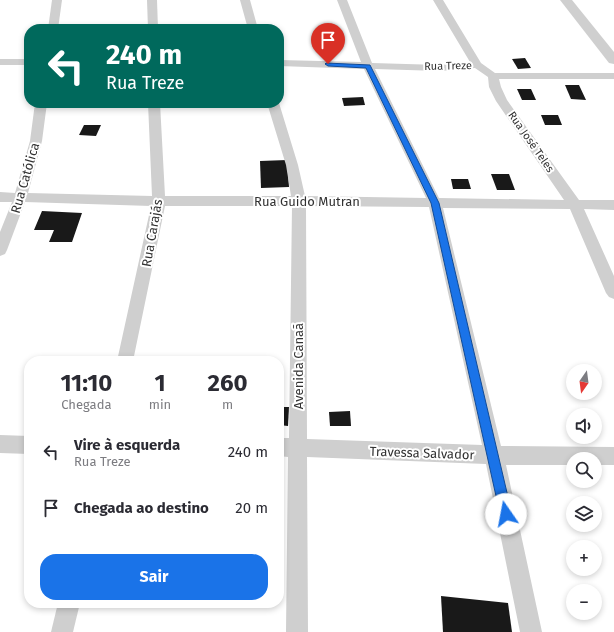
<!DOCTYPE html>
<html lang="pt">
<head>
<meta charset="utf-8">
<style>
	body { margin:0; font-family:"Fira Sans",sans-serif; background:#f7f7f7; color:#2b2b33; height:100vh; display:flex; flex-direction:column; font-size:15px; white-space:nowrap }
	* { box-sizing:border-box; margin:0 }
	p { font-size:13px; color:#7c7c81 }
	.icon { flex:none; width:22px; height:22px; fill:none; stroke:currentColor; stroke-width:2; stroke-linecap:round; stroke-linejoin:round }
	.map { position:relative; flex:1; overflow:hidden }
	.panel { position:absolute; left:24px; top:356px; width:260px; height:252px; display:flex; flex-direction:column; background:#fff; border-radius:16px; box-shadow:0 2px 6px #0003 }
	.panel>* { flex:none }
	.banner { position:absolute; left:24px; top:24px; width:260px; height:84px; border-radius:16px; box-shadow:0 2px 6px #0003; background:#00695c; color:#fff; overflow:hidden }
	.needle { width:26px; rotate:194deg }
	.fabs { position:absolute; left:566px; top:364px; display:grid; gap:8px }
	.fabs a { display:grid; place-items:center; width:36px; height:36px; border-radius:50%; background:#fff; box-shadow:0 2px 6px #0003; font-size:20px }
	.pin { position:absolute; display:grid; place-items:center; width:34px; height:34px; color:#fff; margin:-41px -17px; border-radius:50% 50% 50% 0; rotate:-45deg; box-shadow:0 0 4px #0007 }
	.pin .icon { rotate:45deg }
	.me { position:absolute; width:44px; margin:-22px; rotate:348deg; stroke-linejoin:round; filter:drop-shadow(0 0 3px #0008) }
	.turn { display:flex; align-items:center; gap:14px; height:84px; padding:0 16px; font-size:18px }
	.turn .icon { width:52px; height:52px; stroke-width:2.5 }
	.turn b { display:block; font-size:28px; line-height:34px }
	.eta { display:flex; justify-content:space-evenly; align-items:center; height:68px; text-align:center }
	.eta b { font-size:24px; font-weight:700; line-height:28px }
	.cta { display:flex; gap:8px; margin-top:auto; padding:8px 16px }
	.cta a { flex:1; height:46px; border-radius:16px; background:#1a73e8; color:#fff; font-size:16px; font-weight:700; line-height:46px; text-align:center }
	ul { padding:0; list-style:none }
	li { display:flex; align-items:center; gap:12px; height:56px; padding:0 16px }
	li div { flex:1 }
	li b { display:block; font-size:15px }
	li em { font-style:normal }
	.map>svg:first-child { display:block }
	.building { fill:#191919 }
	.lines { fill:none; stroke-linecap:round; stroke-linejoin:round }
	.minor { fill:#cfcfcf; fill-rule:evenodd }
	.tertiary { fill:#cfcfcf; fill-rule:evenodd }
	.route { fill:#1a73e8; stroke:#114b97 }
	.labels { text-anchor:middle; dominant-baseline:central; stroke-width:4; stroke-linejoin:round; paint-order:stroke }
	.far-street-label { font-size:11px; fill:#323232; stroke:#fff }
	.street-label { font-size:13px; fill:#323232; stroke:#fff }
</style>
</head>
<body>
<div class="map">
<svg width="614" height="632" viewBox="0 0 614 632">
	<rect width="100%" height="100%" fill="#fff"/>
	<g class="building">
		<path d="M525,58l6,10 -13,1 -6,-10z"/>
		<path d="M565,85h14l7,15 -15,-1z"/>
		<path d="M517,89h14l5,11h-14z"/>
		<path d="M363,97l2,8 -21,1 -2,-8z"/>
		<path d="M541,115h17l4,10h-17z"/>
		<path d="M84,125h17l-5,11 -17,-1z"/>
		<path d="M287,160l2,27 -28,1 -1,-27z"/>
		<path d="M491,174h18l6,16h-18z"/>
		<path d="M451,179h17l3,10h-18z"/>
		<path d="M42,211l40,2 -10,29h-23l5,-12h-20z"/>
		<path d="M279,407h10l-1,19 -9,-1z"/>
		<path d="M350,411l1,15h-21l-1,-14z"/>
		<path d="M441,596l67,7 4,29h-69z"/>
	</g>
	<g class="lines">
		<g class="minor">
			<path d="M52,0h10l-4,29h-10z"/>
			<path d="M147,0h10l1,29h-10z"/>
			<path d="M240,0h10l8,29h-10z"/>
			<path d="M337,0h10l25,63 68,2 30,-3 -37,-62h10l38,63 14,10h119v6h-115l2,8 6,13 72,100h35v10l-30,-1 30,67v23l-5,-2 -3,-4 -36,-84 -127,-1 58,238 113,1v18h-19v-6h-22v6h-67l36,167h-22l-34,-168 -179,-7 1,175h-22l2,-175 -9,-1v-18h10l3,-232h-127l-32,155h-16l34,-155 -126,-4 -18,48 -2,4 -5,2v-24l12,-30h-12v-10l15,1 15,-52 5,-38h12l-5,38 -14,52 124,3 -4,-93h12l5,93h126l-5,-31 -19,-62h12l19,62 7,31 121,2 -62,-129 -85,-3v-6l82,2zM475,68l13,9 1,10 7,14 68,99 -125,-2 -64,-129 65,2zM306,206l123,1 53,238 -175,-6z"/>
			<rect x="0" y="59" width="29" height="6"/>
			<path d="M0,435l29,1v18l-29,-1z"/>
			<path d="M58,603h22l-7,29h-22z"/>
		</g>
		<path class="tertiary" d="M560,0h12l42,52v12l-5,-1z"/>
	</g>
	<path class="route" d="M326,63l44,2 69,138 73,311 -2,4 -4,2 -4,-2 -2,-4 -69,-311 -65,-135 -38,-2 -3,-2z"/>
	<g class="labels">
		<g class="far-street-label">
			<text transform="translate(448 66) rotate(-1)">Rua Treze</text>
			<text transform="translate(531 142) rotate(55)">Rua José Teles</text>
		</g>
		<g class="street-label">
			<text transform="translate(25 178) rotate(-74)">Rua Católica</text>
			<text x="307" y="201">Rua Guido Mutran</text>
			<text transform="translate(152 233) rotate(-80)">Rua Carajás</text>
			<text transform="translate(298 366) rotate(-90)">Avenida Canaã</text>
			<text transform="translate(422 453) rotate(2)">Travessa Salvador</text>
		</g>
	</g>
</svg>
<div class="fabs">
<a><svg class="needle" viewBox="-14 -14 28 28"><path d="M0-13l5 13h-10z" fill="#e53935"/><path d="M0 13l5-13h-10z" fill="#7c7c81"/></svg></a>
<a><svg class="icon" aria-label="sound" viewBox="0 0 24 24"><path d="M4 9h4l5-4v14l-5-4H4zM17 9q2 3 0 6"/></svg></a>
<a><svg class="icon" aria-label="search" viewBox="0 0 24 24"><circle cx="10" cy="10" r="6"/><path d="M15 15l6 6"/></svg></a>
<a><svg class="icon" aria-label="layers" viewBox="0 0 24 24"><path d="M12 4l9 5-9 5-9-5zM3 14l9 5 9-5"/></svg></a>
<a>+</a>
<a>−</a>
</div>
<div class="pin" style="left:328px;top:64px;background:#d93025"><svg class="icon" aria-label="arrive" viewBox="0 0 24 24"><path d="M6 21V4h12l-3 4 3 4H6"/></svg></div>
<svg class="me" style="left:506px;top:514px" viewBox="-20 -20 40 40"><circle r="19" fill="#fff"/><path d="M0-13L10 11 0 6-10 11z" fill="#1a73e8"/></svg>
<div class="banner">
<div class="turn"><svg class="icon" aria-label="left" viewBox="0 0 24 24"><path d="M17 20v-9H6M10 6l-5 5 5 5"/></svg><div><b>240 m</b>Rua Treze</div></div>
</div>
<section class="panel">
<div class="eta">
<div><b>11:10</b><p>Chegada</p></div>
<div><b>1</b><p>min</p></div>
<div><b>260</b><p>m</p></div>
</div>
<ul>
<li><svg class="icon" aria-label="left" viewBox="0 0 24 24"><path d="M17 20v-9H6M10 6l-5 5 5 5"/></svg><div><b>Vire à esquerda</b><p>Rua Treze</p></div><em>240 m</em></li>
<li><svg class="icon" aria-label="arrive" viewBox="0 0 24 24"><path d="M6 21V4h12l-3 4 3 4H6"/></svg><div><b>Chegada ao destino</b></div><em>20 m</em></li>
</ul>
<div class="cta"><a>Sair</a></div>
</section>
</div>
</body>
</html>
